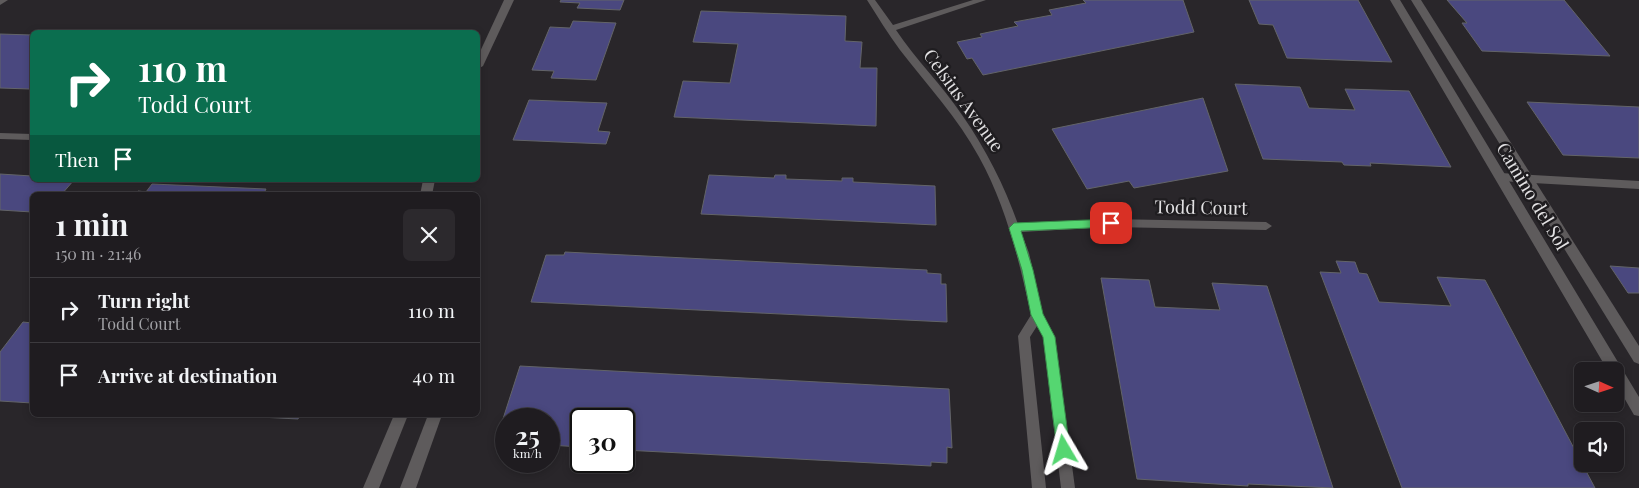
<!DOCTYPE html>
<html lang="en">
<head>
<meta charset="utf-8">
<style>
	body { margin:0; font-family:"Playfair Display",serif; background:#2c292d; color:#f1f3f6; height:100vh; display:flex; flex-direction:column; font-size:19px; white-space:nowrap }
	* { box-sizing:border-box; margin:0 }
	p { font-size:16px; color:#a1a1a5 }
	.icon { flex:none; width:28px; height:28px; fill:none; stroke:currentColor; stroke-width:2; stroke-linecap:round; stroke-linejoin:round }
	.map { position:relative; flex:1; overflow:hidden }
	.details { position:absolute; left:30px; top:192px; width:450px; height:225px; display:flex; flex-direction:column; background:#1f1c20; border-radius:8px; box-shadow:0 2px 8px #0003,0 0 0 1px #3c3a3e }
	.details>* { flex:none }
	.guide { position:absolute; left:30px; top:30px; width:450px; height:152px; border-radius:8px; box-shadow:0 2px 8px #0003,0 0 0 1px #3c3a3e; background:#0b6e4f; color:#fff; overflow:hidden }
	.needle { width:32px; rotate:93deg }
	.tools { position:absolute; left:1574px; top:362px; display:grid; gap:10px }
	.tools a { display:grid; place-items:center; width:50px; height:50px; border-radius:8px; background:#1f1c20; box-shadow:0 2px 8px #0003,0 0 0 1px #3c3a3e; font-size:25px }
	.speed { position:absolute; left:495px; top:408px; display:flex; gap:10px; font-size:25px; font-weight:700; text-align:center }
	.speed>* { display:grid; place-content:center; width:65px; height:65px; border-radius:50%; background:#1f1c20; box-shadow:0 2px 8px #0003,0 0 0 1px #3c3a3e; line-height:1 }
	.speed small { font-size:12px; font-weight:400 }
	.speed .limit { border:2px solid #111; border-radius:8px; background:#fff; color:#111 }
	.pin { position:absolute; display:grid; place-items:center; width:42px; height:42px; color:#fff; margin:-21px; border-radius:10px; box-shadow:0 2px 8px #0006 }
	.me { position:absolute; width:55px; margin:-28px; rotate:353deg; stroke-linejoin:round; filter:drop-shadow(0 0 4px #0008) }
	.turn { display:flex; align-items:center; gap:18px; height:105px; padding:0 25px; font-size:22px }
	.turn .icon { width:65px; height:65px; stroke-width:2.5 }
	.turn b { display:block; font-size:35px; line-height:42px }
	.then { display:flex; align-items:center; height:48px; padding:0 25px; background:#0003; gap:10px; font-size:19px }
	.round { display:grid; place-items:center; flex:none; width:52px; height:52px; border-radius:8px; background:#2c292d }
	.overview { display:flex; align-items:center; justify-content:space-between; height:85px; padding:0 25px }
	h1 { font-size:30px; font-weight:700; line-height:38px }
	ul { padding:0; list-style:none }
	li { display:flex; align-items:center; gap:15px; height:65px; padding:0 25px; border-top:1px solid #3c3a3e }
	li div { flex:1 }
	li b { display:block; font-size:19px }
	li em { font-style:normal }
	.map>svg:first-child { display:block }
	.building { fill:#4a487f; stroke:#636468 }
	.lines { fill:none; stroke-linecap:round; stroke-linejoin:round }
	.minor { fill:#5e5b5c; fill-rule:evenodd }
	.tertiary { fill:#5e5b5c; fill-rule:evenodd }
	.route { fill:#55d671; stroke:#378b49 }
	.labels { text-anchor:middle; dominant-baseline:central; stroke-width:5; stroke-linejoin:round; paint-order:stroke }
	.street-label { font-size:18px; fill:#e2e1e3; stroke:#1f1d20 }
</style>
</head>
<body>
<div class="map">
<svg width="1639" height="488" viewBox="0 0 1639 488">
	<rect width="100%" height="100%" fill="#29262a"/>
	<g class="building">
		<path d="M561,0h63l-4,10 -43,-2 3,-5 -20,-1z"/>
		<path d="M1083,0h100l11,32 -211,43 -11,-17 -5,1 -10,-17 25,-5 -2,-3 38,-8 -4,-4 38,-7 -3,-5 37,-7z"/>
		<path d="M1249,0h109l34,62 -105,-4 -14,-33 -14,-1z"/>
		<path d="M1447,0h117l46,56 -128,-5 -20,-28h5z"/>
		<path d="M701,11l145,5 -1,25 17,1 -2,26h17l-1,58 -202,-9 9,-36 47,2 8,-39 -45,-2z"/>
		<path d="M573,21l43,2 -20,57 -45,-2 3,-7 -22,-1 18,-43 20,1z"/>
		<path d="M0,34l32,1v52l-2,2 -30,-1z"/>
		<path d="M1235,84l65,3 9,21 46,2 -10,-21 64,2 42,76 -81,-4 1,3 -27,-1 -2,-3 -79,-3z"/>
		<path d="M1203,98l25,73 -94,17 -5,-7 -42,8 -35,-60z"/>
		<path d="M529,100l78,3 -9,28 12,1 -4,12 -93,-4z"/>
		<path d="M1527,102l112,5v51l-76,-3z"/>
		<path d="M0,174l32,2v4h42l-13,15h-29v17l-32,-2z"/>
		<path d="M709,175l65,3 1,-3h11v4l56,2v-3h11v4l82,4 1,39 -235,-11z"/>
		<path d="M152,184l114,5 -3,6h-128l3,-4 8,1z"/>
		<path d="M565,252l362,18v3l14,1v10h5l1,38 -416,-20 15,-47h18z"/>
		<path d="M1336,261l19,1 4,11 8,1 12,28 72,4 -14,-29 48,3 110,208h-193l-82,-216 21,1z"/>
		<path d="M1610,266l29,2v25h-11z"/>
		<path d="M1101,278l48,2 6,27 65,3 -8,-27 55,3 66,202 -85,-4v2l-111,-7z"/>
		<path d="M23,322l9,1v80l-32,-2v-49z"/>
		<path d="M520,366l429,23 3,59 -5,-1v16l-16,-1v4l-307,-16v-31h-43v28l-32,-2v-26h-43v3h-4z"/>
		<path d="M222,415h78l-2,4z"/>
	</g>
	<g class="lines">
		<g class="minor">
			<path d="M867,0h8l18,25 80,-25h13l-90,30c20,30 46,55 66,85 24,34 42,70 56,109l93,-5 155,3 6,4 -6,4 -155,-3 -90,5 8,21 14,62 12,22 20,151h-14l-18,-151 -6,-11 -7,11 16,151h-14l-14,-152 13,-21c-12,-55 -25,-109 -52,-158 -21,-39 -52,-72 -79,-107 -12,-16 -22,-33 -33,-50z"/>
			<path d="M0,133l32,1v6l-32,-1z"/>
			<path d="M1500,173l139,8v8l-139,-8 -5,-4z"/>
		</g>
		<g class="tertiary">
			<path d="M0,0h8l-8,5z"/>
			<path d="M504,0h10l-31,66 -5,3v-13z"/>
			<path d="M1390,0h10l239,397v19l-5,-1 -19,-33v-11h-7z"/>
			<path d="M1411,0h10l218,346v18l-5,-2z"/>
			<path d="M423,180h12l-3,15h-12z"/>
			<path d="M394,415h14l-29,73h-16z"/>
			<path d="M428,415h14l-26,73h-16z"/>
		</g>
	</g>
	<path class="route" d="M1111,219l6,4 -6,4 -90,4 12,39 10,44 12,23 15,113 -2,5 -4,1 -5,-1 -2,-5 -14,-113 -12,-22 -9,-45 -13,-42 5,-5z"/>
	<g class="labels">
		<g class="street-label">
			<text transform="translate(964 100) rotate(54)">Celsius Avenue</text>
			<text transform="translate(1533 196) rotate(59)">Camino del Sol</text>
			<text transform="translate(1201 207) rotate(1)">Todd Court</text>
		</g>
	</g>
</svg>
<div class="tools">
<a><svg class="needle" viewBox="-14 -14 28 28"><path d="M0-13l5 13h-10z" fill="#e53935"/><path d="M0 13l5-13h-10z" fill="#a1a1a5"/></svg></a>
<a><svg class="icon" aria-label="sound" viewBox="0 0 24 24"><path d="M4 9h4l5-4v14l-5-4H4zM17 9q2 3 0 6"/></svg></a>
</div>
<div class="speed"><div>25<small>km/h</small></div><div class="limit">30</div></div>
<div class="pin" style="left:1111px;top:223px;background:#d93025"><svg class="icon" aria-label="arrive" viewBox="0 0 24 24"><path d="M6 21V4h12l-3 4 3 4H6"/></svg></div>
<svg class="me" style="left:1064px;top:450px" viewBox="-20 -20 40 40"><path d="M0-17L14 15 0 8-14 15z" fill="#55d671" stroke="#fff" stroke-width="4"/></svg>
<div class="guide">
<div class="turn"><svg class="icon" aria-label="right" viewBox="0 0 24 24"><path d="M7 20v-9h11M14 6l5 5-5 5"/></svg><div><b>110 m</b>Todd Court</div></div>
<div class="then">Then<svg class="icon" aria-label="arrive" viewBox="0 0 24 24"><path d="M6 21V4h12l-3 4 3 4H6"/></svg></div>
</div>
<section class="details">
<div class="overview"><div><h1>1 min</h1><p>150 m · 21:46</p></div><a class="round"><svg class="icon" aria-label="close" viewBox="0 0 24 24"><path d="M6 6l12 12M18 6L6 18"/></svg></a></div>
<ul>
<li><svg class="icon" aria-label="right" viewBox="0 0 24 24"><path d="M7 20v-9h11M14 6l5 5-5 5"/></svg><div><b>Turn right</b><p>Todd Court</p></div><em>110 m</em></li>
<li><svg class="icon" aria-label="arrive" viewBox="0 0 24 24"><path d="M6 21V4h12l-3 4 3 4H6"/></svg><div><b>Arrive at destination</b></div><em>40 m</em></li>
</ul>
</section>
</div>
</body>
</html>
